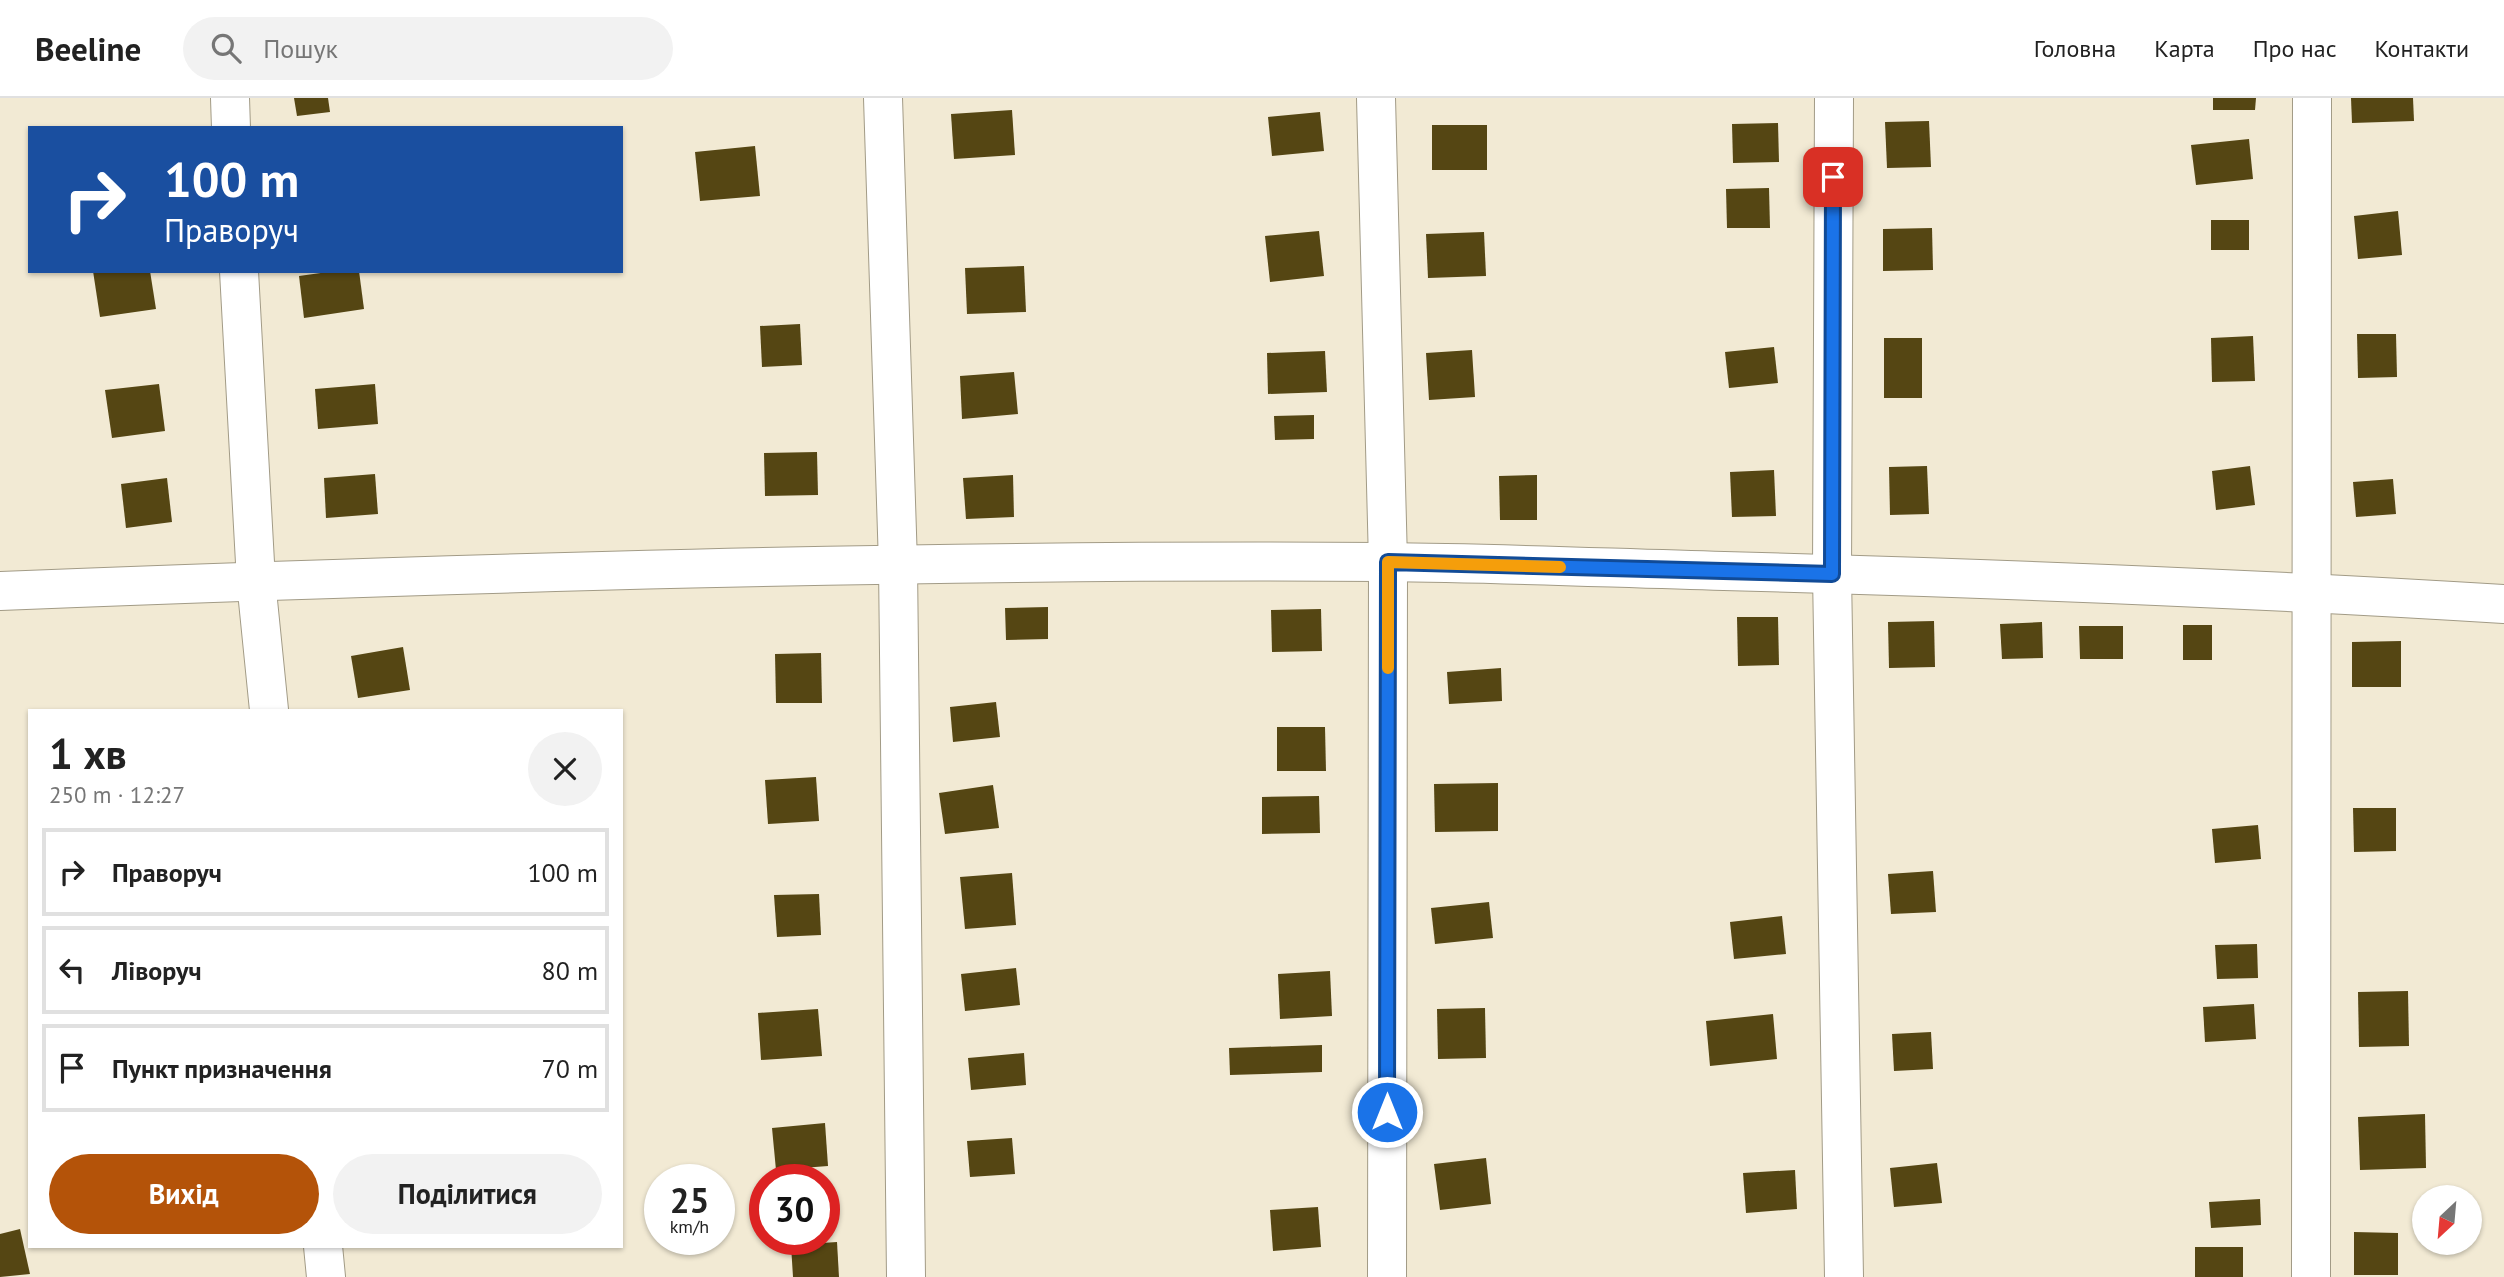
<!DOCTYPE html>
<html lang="uk">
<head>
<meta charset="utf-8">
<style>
	body { margin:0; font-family:"PT Sans",sans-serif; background:#f2f2f2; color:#222; height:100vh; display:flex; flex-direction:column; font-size:26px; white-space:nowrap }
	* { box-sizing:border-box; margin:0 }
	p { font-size:23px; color:#767676 }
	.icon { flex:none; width:38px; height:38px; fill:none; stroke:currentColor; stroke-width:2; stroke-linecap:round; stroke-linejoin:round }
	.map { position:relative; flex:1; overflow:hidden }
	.drawer { position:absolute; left:28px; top:611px; width:595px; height:539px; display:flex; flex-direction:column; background:#fff; border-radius:0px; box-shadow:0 2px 5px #0004 }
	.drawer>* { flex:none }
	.guide { position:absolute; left:28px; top:28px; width:595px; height:147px; border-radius:0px; box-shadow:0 2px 5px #0004; background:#1a4fa0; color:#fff; overflow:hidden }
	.needle { width:46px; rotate:206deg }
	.tools { position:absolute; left:2412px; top:1087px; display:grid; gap:14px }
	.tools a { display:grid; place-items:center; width:70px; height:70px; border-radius:50%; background:#fff; box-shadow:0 2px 5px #0004; font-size:35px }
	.speed { position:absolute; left:644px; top:1066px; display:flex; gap:14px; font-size:35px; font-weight:700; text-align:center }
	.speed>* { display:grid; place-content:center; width:91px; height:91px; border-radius:50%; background:#fff; box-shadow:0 2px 5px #0004; line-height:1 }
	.speed small { font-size:18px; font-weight:400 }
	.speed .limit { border:10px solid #d22; background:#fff; color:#111 }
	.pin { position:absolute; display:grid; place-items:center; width:60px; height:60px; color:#fff; margin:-30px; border-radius:14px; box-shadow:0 4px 10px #0006 }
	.me { position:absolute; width:77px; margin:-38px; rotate:0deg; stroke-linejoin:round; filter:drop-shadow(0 0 5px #0008) }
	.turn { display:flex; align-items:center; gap:24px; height:147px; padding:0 21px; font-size:32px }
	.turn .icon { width:91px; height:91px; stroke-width:2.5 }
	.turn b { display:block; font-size:49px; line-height:60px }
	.round { display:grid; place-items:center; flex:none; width:74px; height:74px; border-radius:37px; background:#f2f2f2 }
	.head { display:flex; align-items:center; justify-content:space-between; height:119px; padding:0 21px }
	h1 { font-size:42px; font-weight:700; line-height:52px }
	.button { display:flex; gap:14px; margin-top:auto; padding:14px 21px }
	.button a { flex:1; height:80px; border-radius:42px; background:#b45309; color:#fff; font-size:28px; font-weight:700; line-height:80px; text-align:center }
	.button a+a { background:#f2f2f2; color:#222 }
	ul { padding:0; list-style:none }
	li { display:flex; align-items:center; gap:21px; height:88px; margin:0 14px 10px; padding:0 7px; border:4px solid #e0e0e0; border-radius:0px }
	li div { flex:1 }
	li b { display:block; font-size:26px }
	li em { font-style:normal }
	header { display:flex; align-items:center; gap:42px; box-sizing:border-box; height:98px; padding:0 35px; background:#fff; border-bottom:2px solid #e0e0e0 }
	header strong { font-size:33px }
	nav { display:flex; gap:38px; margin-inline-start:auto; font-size:24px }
	.search { width:490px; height:63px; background:#f2f2f2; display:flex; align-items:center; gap:18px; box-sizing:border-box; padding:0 24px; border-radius:38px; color:#767676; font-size:26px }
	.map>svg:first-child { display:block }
	.building { fill:#554613 }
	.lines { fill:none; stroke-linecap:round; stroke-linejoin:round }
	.minor-casing { stroke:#a29b86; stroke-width:40 }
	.minor { stroke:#fff; stroke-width:38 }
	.route-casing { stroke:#114b97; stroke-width:18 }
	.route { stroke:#1a73e8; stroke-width:12 }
	.slow { stroke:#f59e0b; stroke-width:12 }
</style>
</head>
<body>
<header>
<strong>Beeline</strong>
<div class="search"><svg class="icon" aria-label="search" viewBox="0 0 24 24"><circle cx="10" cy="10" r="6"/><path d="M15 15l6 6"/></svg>Пошук</div>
<nav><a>Головна</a><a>Карта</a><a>Про нас</a><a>Контакти</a></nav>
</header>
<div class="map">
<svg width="2504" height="1179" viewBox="0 0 2504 1179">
	<rect width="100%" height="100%" fill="#f2ead4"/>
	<g class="building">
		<path d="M294,0h34l2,14 -33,4z"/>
		<path d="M2213,0h43l-1,12h-42z"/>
		<path d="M2351,0h62l1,23 -62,2z"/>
		<path d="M1012,12l3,45 -61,4 -3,-45z"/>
		<path d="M1320,14l4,39 -52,5 -4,-39z"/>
		<path d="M1929,23l2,46 -44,1 -2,-46z"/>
		<path d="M1778,25l1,39 -46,1 -1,-39z"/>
		<rect x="1432" y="27" width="55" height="45"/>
		<path d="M2249,41l4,40 -57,6 -5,-40z"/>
		<path d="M755,48l5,50 -60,5 -5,-49z"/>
		<path d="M1769,90l1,40h-43l-1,-39z"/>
		<path d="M2398,113l4,44 -44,4 -4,-43z"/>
		<rect x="2211" y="122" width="38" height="30"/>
		<path d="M1932,130l1,42 -50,1v-42z"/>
		<path d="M1319,133l5,45 -54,6 -5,-46z"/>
		<path d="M1484,134l2,44 -58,2 -2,-44z"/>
		<path d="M1024,168l2,46 -59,2 -2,-46z"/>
		<path d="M93,173h57l6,38 -56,8z"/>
		<path d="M335,173h24l5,38 -60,9 -5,-42z"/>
		<path d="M800,226l2,41 -40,2 -2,-41z"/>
		<path d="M2357,236h39l1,43 -39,1z"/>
		<path d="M2253,238l2,45 -43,1 -1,-44z"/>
		<rect x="1884" y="240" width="38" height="60"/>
		<path d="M1774,249l4,36 -49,5 -4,-36z"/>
		<path d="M1472,252l3,47 -46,3 -3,-47z"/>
		<path d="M1325,253l2,41 -59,2 -1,-41z"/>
		<path d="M1014,274l4,42 -56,5 -2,-43z"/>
		<path d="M159,286l6,47 -53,7 -7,-48z"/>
		<path d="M375,286l3,40 -60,5 -3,-40z"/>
		<path d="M1314,317v24l-39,1 -1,-24z"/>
		<path d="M817,354l1,43 -53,1 -1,-43z"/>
		<path d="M1927,368l2,48 -39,1 -1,-48z"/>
		<path d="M2250,368l5,39 -39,5 -4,-39z"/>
		<path d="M1774,372l2,46 -44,1 -2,-45z"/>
		<path d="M375,376l3,40 -52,4 -2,-40z"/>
		<path d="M1013,377l1,42 -48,2 -3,-41z"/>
		<path d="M1537,377v45h-37l-1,-44z"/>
		<path d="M167,380l5,44 -46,6 -5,-44z"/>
		<path d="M2393,381l3,35 -40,3 -3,-35z"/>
		<path d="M1048,509v32l-42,1 -1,-32z"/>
		<path d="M1321,511l1,42 -50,1 -1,-42z"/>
		<path d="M1737,519h41l1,48 -41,1z"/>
		<path d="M1934,523l1,46 -46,1 -1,-46z"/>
		<path d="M2042,524l1,36 -41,1 -2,-35z"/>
		<rect x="2183" y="527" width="29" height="35"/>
		<path d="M2079,528h44v33h-43z"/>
		<path d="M2401,543v46h-49v-45z"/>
		<path d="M403,549l7,43 -52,8 -7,-42z"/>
		<path d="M821,555l1,50h-46l-1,-49z"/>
		<path d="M1501,570l1,33 -53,3 -2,-32z"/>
		<path d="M996,604l4,35 -47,5 -3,-35z"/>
		<path d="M1277,629h48l1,44h-49z"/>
		<path d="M816,679l3,44 -51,3 -3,-44z"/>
		<path d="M1498,685v48l-63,1 -1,-48z"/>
		<path d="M993,687l6,43 -54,6 -6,-41z"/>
		<path d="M1319,698l1,37 -58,1v-37z"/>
		<path d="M2353,710h43v43l-42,1z"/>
		<path d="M2258,727l3,34 -46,4 -3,-34z"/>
		<path d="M1933,773l3,41 -45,2 -3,-40z"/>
		<path d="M1012,775l4,52 -51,4 -5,-52z"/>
		<path d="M819,796l2,41 -44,2 -3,-42z"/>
		<path d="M1489,804l4,36 -58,6 -4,-36z"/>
		<path d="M1782,818l4,38 -52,5 -4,-37z"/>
		<path d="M2257,846l1,34 -41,1 -2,-34z"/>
		<path d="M1016,870l4,37 -55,6 -4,-37z"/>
		<path d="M1330,873l2,45 -52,3 -2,-45z"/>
		<path d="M2408,893l1,55 -50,1 -1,-55z"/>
		<path d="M2254,906l2,35 -51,3 -2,-35z"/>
		<path d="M1485,910l1,50 -48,1 -1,-50z"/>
		<path d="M818,911l4,47 -61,4 -3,-47z"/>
		<path d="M1773,916l4,45 -67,7 -4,-45z"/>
		<path d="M1931,934l2,37 -39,2 -2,-37z"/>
		<path d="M1322,947v27l-92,3 -1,-27z"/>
		<path d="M1024,955l2,32 -55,5 -3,-32z"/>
		<path d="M2425,1016l1,54 -66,2 -2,-53z"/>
		<path d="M825,1025l3,43 -52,4 -4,-42z"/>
		<path d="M1012,1040l3,36 -45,3 -3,-36z"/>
		<path d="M1486,1060l5,46 -51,6 -6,-46z"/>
		<path d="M1937,1065l5,40 -48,4 -4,-39z"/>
		<path d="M1795,1072l2,39 -51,4 -3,-40z"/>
		<path d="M2260,1101l1,26 -50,3 -2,-26z"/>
		<path d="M1318,1109l3,40 -48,4 -3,-41z"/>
		<path d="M20,1131l10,45 -30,3v-43z"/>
		<path d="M2354,1134l44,1v42h-44z"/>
		<path d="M837,1144l2,35h-46l-2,-32z"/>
		<rect x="2195" y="1149" width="48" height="30"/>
	</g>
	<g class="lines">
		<g class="minor-casing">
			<g id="minor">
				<path d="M230,0l1,30"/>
				<path d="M883,0l15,466 8,713"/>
				<path d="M1376,0l12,464 -1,715"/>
				<path d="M1834,0l-2,476 12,703"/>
				<path d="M239,173l17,310 13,129"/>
				<path d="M0,493c461,-18 923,-32 1384,-29 114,1 227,6 340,9 260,7 520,17 780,33"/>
				<path d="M323,1148l3,31"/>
				<path d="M2311,1179l1,-1179"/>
			</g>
		</g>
		<use href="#minor" class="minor"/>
	</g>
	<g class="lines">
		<g class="route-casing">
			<path id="route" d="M1387,1014l1,-550 444,12 1,-397"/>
		</g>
		<use href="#route" class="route"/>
		<path class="slow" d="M1388,570v-106l172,5"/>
	</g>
</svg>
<div class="tools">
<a><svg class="needle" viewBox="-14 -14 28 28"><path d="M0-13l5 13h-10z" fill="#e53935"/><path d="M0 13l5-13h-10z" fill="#767676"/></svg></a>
</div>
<div class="speed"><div>25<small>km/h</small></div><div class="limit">30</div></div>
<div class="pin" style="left:1833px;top:79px;background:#d93025"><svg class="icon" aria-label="arrive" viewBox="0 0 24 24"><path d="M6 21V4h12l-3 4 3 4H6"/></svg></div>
<svg class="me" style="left:1387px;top:1014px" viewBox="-20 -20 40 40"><circle r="17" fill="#1a73e8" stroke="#fff" stroke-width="3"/><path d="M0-11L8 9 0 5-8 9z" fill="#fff"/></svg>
<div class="guide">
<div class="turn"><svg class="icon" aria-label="right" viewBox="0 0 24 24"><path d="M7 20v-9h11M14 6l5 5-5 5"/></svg><div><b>100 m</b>Праворуч</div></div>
</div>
<section class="drawer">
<div class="head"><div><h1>1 хв</h1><p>250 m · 12:27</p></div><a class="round"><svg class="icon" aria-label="close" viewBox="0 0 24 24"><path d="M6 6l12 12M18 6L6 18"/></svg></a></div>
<ul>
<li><svg class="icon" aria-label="right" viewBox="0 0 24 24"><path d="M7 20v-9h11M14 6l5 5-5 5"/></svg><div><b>Праворуч</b></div><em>100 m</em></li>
<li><svg class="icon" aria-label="left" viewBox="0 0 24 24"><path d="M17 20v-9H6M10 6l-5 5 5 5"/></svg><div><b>Ліворуч</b></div><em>80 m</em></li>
<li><svg class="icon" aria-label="arrive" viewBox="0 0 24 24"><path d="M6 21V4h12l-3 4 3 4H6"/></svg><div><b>Пункт призначення</b></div><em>70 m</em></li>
</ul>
<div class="button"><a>Вихід</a><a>Поділитися</a></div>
</section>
</div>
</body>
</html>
